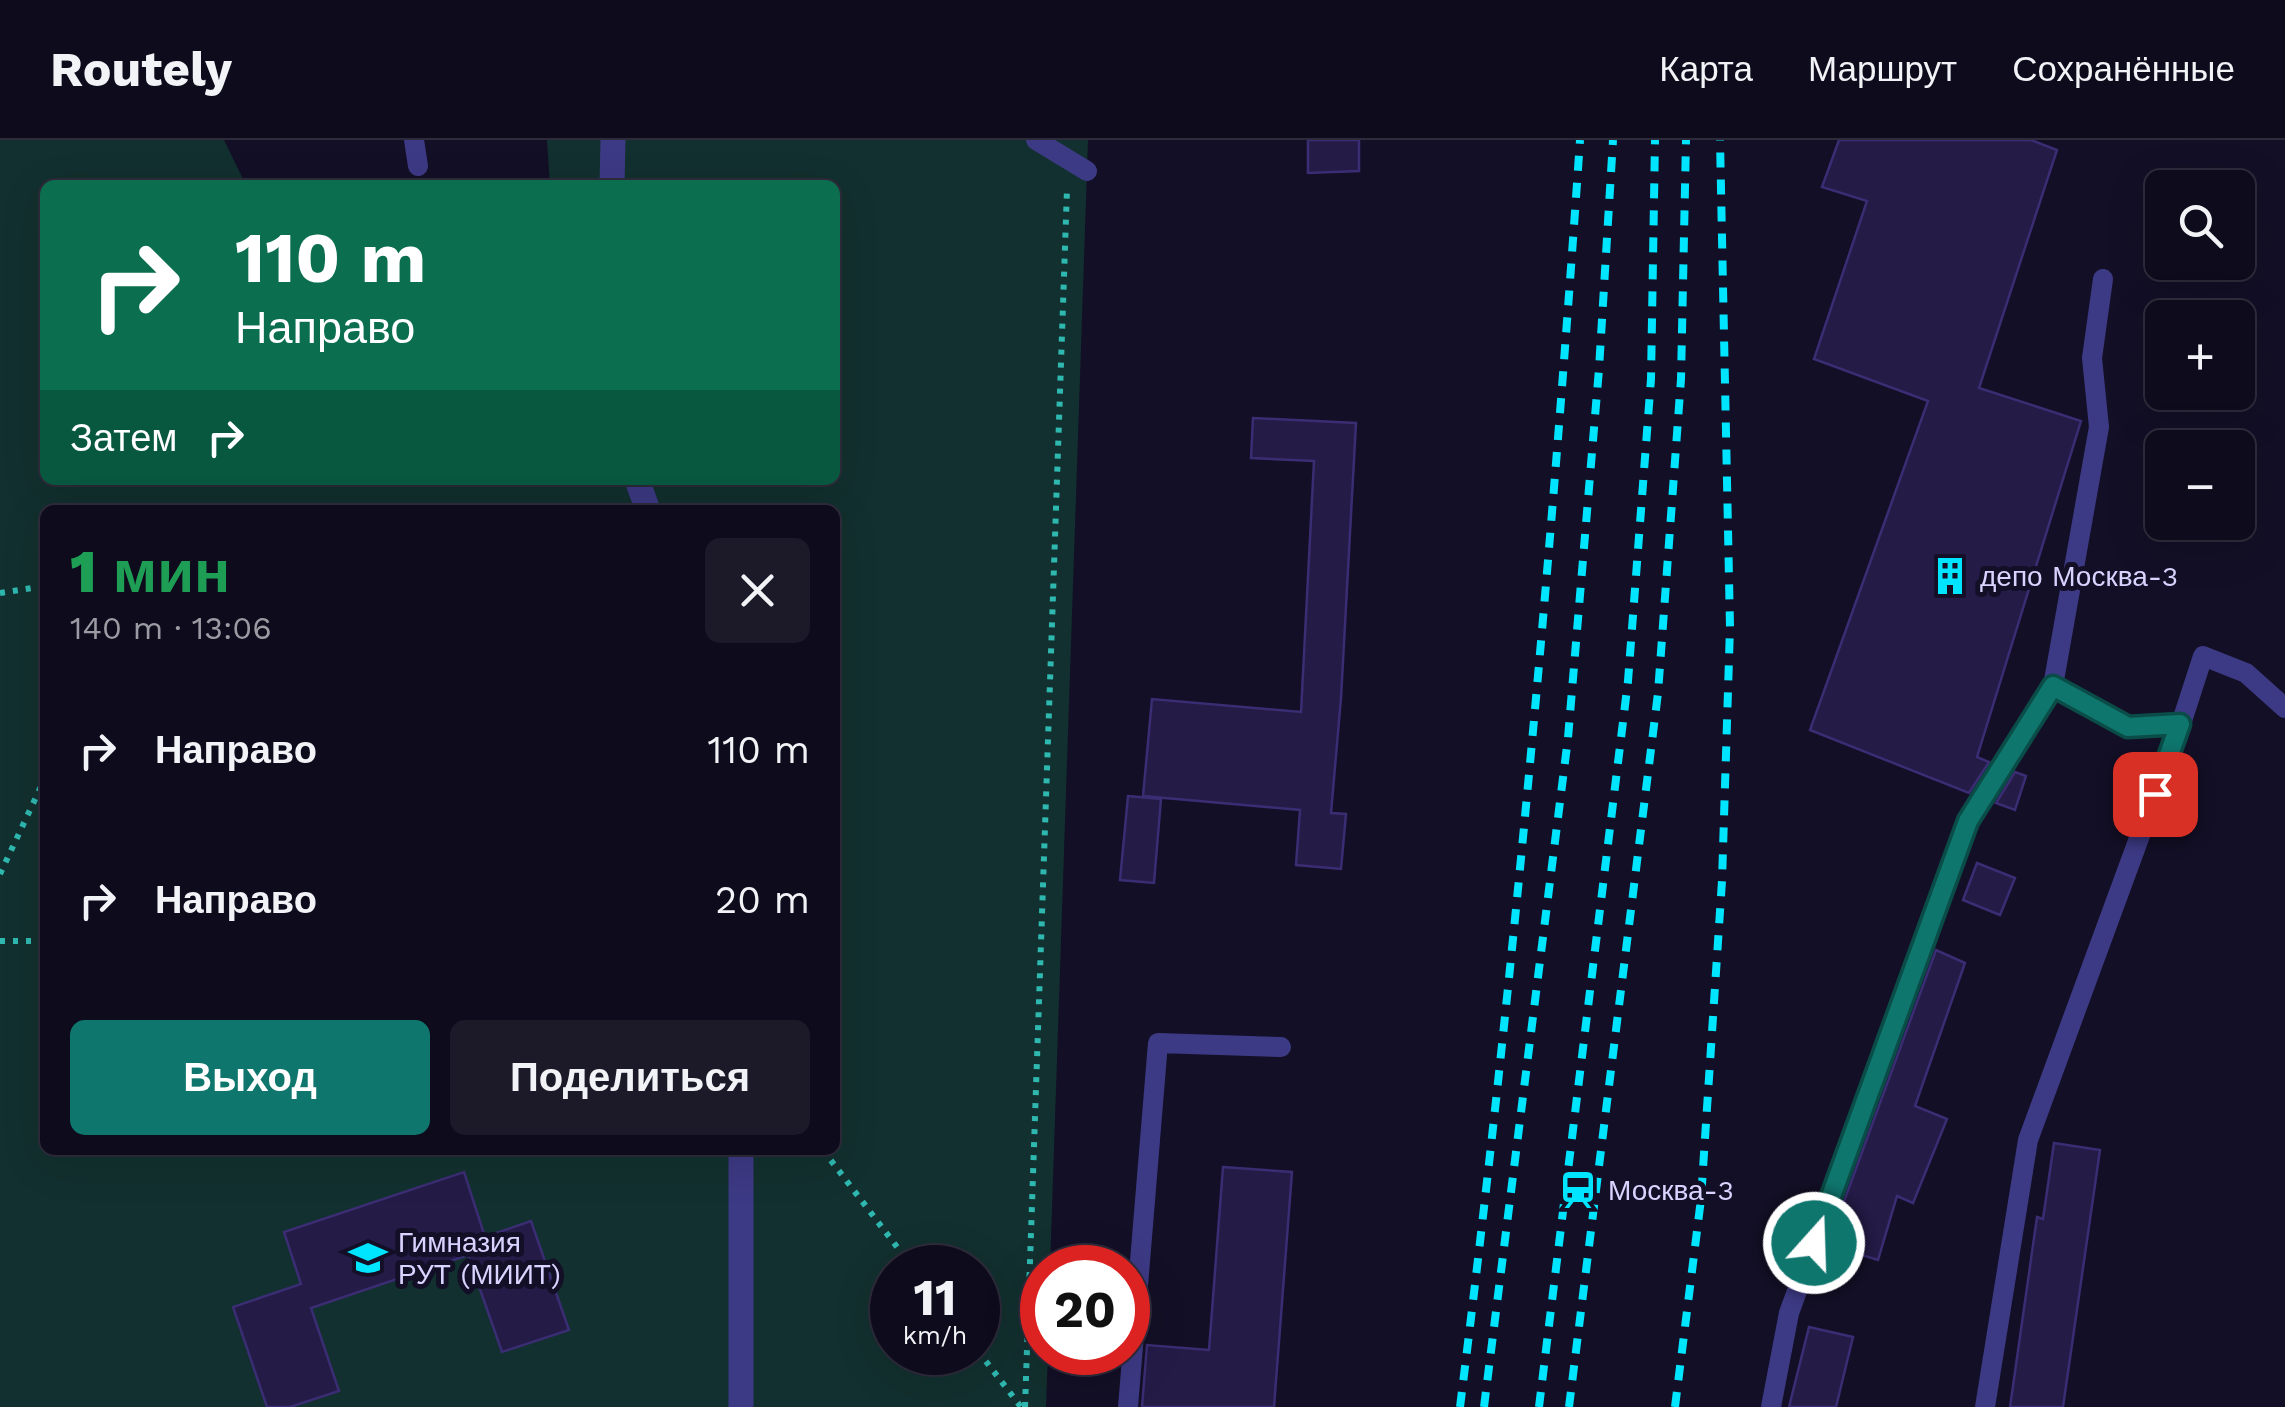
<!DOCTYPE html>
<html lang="ru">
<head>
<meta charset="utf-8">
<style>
	body { margin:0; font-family:"Work Sans",sans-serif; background:#1c1929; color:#f1f3f6; height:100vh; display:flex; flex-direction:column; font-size:38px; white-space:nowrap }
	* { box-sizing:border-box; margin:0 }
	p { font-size:32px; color:#9b9ba3 }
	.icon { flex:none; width:55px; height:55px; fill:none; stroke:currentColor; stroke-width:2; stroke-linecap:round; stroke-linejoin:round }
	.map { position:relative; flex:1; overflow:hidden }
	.panel { position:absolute; left:40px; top:365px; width:800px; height:650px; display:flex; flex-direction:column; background:#0e0b1c; border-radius:15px; box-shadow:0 10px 40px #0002,0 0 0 2px #2e2b3b }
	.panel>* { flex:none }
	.banner { position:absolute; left:40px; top:40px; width:800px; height:305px; border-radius:15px; box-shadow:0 10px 40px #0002,0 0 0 2px #2e2b3b; background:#0b6e4f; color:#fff; overflow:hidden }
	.fabs { position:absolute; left:2145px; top:30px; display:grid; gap:20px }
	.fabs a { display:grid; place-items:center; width:110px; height:110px; border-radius:15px; background:#0e0b1c; box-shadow:0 10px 40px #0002,0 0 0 2px #2e2b3b; font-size:50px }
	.speed { position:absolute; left:870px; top:1105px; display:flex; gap:20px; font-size:50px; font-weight:700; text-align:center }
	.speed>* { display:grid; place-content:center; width:130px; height:130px; border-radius:50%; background:#0e0b1c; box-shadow:0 10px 40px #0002,0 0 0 2px #2e2b3b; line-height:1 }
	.speed small { font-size:25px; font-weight:400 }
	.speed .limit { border:15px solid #d22; background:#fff; color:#111 }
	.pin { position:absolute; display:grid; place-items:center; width:85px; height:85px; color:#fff; margin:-42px; border-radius:20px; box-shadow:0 5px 15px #0006 }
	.me { position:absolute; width:110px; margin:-55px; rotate:20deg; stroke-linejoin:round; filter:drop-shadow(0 0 8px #0008) }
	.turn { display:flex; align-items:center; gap:35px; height:210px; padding:0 30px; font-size:45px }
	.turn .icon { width:130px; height:130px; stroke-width:2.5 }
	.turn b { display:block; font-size:70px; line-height:85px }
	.then { display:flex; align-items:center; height:95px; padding:0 30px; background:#0003; gap:20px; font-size:38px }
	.round { display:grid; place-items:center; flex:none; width:105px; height:105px; border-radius:15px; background:#1c1929 }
	.head { display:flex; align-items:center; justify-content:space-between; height:170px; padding:0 30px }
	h1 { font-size:60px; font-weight:800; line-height:75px; color:#1e9e55 }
	.button { display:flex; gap:20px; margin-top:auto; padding:20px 30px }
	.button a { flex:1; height:115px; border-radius:15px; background:#0f766e; color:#fff; font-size:40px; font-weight:800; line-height:115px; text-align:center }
	.button a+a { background:#1c1929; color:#f1f3f6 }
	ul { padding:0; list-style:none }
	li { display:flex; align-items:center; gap:30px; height:150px; padding:0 30px }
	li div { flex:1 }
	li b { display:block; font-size:38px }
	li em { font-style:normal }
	header { display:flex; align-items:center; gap:60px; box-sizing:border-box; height:140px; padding:0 50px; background:#0e0b1c; border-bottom:2px solid #2e2b3b }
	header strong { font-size:48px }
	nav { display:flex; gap:55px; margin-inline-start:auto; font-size:35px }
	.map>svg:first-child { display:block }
	.green { fill:#12302f; fill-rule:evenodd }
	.building { fill:#241b47; stroke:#3b2d73; stroke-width:2.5 }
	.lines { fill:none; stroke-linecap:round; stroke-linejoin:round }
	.path { stroke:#2fb8b0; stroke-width:6; stroke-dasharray:5 8; stroke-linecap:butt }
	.lane { stroke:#3d3a85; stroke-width:20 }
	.street { stroke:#3d3a85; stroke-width:25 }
	.rail { stroke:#00e5ff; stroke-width:8; stroke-dasharray:15 12; stroke-linecap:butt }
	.route-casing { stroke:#0a4d48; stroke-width:25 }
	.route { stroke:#0f766e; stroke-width:18 }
	.labels { text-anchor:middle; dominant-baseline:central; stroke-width:10; stroke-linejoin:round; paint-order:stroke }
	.poi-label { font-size:28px; fill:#d9d4ff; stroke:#130f26; text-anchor:start }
</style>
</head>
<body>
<header>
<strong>Routely</strong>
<nav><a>Карта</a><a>Маршрут</a><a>Сохранённые</a></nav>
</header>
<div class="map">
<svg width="2285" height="1267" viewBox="0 0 2285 1267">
	<rect width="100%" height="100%" fill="#130f26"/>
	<path class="green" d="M0,0h224l22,45h-201v295h790v-295h-285l-3,-45h541l-38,1127 -8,1v84l6,1 -2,54h-1046zM45,370h790v640h-790zM892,1128h86v84h-86z"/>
	<g class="building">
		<path d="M1308,0h51v31l-51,2z"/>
		<path d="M1839,0h192l26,10 -78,238 102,33 -104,336 12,5 -20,31 -159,-63 118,-329 -114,-42 53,-158 -45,-14z"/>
		<path d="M1253,278l103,5 -15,275 -10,115 15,1 -5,55 -45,-4 4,-55 -157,-14 9,-97 149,13 13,-251 -63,-3z"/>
		<path d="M2015,632l11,4 -11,34 -19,-7z"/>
		<path d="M1128,656l33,3 -7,84 -34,-3z"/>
		<path d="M1977,723l38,15 -15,37 -37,-15z"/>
		<path d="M1936,810l29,13 -50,143 32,13 -34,84 -16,-7 -19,64 -50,-15z"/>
		<path d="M2054,1003l46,7 -37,257h-53l27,-190 6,2z"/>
		<path d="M1223,1027l69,5 -18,235h-132l5,-62 62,5z"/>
		<path d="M464,1032l21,65 46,-16 38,109 -67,22 -34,-97 -157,53 28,83 -49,16h-23l-34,-100 68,-23 -17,-52z"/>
		<path d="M1809,1187l44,10 -17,70h-47z"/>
	</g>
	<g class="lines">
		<g class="path">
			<path d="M0,453l45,-7"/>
			<path d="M0,734l45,-96"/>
			<path d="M0,801h45"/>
			<path d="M823,1010l90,118"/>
			<path d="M978,1211l43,56"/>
			<path d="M1025,1267l42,-1218"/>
		</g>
		<g class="lane">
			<path d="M414,0l4,26"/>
			<path d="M1036,0l51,31"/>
			<path d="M2053,546l46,-259 -7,-69 11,-79"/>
			<path d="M1128,1267l30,-364 123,4"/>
			<path d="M1771,1267l18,-94 179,-492 85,-135 76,41 52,-3 22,-68 43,17 39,35"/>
			<path d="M1985,1267l43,-267 153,-416"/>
		</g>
		<g class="street">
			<path d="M612,45l1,-45"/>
			<path d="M637,340l11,30"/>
			<path d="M741,1267v-257"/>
		</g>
		<g class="rail">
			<path d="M1460,1267c53,-421 91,-844 120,-1267"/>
			<path d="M1484,1267l84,-669 31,-369 14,-229"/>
			<path d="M1539,1267l89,-726 23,-302 4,-239"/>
			<path d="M1569,1267l89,-714 23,-314 5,-239"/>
			<path d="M1675,1267l26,-208 21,-318 8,-254 -10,-487"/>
		</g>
	</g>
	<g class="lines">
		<g class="route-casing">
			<path id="route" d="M1814,1103l154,-422 85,-135 75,41 52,-3 -25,70"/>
		</g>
		<use href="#route" class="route"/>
	</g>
	<defs>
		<g id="building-bare" transform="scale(3)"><path d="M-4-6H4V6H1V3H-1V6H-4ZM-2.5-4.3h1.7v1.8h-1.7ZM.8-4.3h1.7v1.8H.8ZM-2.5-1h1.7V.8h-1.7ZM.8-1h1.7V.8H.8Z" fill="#00e5ff" stroke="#130f26" stroke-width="2.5" paint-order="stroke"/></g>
		<g id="station-bare" transform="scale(3)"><path d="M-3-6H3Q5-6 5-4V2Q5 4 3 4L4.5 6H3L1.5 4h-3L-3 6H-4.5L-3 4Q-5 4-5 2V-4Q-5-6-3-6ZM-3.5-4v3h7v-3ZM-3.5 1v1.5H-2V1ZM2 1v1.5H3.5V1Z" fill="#00e5ff" stroke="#130f26" stroke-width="2.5" paint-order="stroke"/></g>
		<g id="school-bare" transform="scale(3)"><path d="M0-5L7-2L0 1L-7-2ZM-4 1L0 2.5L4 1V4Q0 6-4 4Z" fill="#00e5ff" stroke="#130f26" stroke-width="2.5" paint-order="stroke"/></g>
	</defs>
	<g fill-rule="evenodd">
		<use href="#building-bare" x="1950" y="436"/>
		<use href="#station-bare" x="1578" y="1050"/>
		<use href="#school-bare" x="368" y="1118"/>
	</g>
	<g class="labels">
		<g class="poi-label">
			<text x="1980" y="436">депо Москва-3</text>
			<text x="1608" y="1050">Москва-3</text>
			<text x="398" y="1102">Гимназия<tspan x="398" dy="32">РУТ (МИИТ)</tspan></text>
		</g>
	</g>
</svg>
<div class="fabs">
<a><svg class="icon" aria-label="search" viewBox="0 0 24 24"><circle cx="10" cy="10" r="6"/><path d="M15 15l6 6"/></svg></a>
<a>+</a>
<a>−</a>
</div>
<div class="speed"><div>11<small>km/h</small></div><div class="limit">20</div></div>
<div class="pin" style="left:2155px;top:654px;background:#d93025"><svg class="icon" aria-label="arrive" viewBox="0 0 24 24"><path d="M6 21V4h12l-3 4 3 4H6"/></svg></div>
<svg class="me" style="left:1814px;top:1103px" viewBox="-20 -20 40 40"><circle r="17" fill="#0f766e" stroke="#fff" stroke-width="3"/><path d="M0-11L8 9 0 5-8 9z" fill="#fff"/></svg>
<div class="banner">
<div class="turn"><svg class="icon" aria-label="right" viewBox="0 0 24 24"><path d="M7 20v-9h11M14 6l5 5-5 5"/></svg><div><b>110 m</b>Направо</div></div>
<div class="then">Затем<svg class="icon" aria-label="right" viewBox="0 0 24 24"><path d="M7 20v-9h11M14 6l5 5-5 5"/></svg></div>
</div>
<section class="panel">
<div class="head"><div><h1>1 мин</h1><p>140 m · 13:06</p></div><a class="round"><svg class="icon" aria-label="close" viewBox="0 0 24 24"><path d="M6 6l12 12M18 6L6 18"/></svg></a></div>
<ul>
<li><svg class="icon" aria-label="right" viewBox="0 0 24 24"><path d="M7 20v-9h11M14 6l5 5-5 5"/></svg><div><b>Направо</b></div><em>110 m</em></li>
<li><svg class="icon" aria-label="right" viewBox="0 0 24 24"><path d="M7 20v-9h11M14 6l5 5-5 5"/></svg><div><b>Направо</b></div><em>20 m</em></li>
</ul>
<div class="button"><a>Выход</a><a>Поделиться</a></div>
</section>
</div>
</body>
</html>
